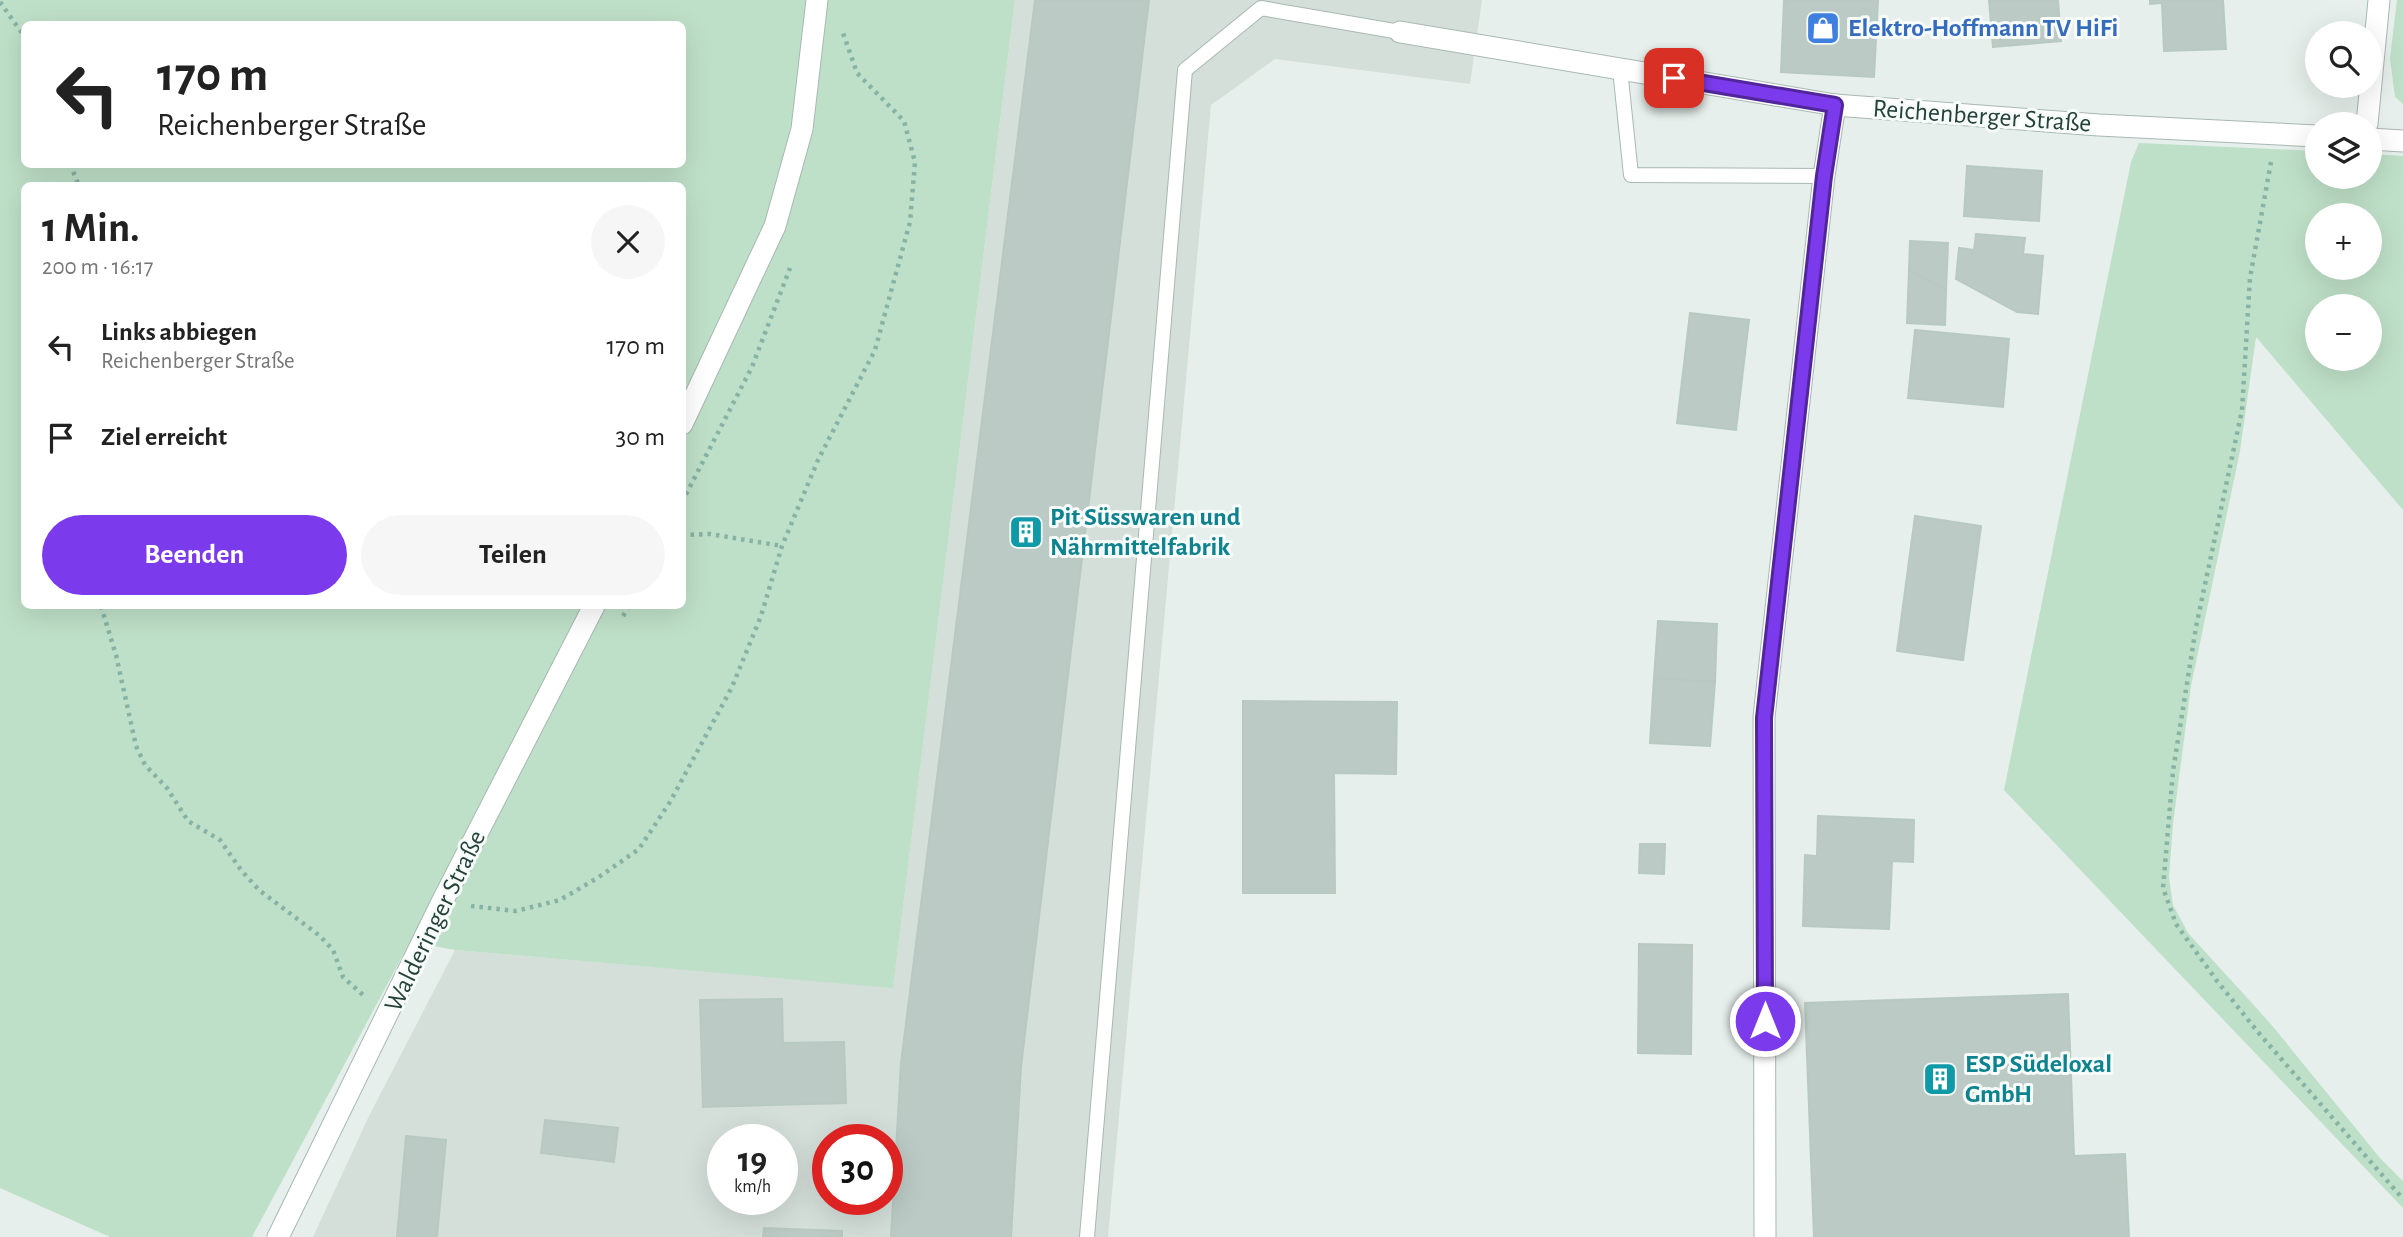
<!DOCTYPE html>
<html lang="de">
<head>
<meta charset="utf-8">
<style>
	body { margin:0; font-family:"Alegreya Sans",sans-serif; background:#f6f6f6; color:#222; height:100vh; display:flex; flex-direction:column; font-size:26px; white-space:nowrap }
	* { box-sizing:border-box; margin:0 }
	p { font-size:23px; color:#767676 }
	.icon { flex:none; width:38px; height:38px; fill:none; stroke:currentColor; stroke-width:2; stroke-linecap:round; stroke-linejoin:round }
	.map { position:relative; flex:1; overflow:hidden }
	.details { position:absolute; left:21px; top:182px; width:665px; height:427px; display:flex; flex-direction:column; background:#fff; border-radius:10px; box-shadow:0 7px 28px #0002 }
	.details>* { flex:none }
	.top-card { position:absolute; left:21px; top:21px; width:665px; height:147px; border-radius:10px; box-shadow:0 7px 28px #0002; background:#fff; color:#222; overflow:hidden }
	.fabs { position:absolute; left:2305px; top:21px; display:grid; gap:14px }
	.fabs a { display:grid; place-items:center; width:77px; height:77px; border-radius:50%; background:#fff; box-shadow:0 7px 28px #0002; font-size:35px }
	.speed { position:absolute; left:707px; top:1124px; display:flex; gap:14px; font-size:35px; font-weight:700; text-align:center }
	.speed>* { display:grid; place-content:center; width:91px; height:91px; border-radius:50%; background:#fff; box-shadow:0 7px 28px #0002; line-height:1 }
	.speed small { font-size:18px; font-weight:400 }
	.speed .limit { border:10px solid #d22; background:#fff; color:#111 }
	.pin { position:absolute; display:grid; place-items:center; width:60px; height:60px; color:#fff; margin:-30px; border-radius:14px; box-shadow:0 4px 10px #0006 }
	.me { position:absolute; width:77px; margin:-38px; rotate:0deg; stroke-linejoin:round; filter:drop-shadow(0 0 5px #0008) }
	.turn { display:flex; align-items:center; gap:24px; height:147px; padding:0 21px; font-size:32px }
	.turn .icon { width:91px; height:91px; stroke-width:2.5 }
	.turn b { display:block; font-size:49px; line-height:60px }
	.round { display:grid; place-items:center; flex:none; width:74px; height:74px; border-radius:37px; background:#f6f6f6 }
	.overview { display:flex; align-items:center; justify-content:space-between; height:119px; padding:0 21px }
	h1 { font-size:42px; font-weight:600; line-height:52px }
	.button { display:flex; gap:14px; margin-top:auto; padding:14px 21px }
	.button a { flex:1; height:80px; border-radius:42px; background:#7c3aed; color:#fff; font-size:28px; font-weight:600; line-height:80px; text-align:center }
	.button a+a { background:#f6f6f6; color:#222 }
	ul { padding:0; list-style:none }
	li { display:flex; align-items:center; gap:21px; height:91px; padding:0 21px }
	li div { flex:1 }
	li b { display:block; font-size:26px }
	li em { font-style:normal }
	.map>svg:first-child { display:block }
	.built { fill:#d4dfda; fill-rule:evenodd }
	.green { fill:#bfe0c8; fill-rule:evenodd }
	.building { fill:#bbcac4; stroke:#b8c9c2; stroke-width:2 }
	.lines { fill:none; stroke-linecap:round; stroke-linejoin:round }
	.service-casing { stroke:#a8b8b2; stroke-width:16 }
	.minor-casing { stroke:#a8b8b2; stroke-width:23 }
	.path { stroke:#86b3a5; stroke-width:4.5; stroke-dasharray:3.5 5; stroke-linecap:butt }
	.service { stroke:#fff; stroke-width:14 }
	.minor { stroke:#fff; stroke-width:21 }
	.route-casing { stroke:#51269a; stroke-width:18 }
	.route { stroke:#7c3aed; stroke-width:12 }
	.labels { text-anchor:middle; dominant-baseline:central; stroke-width:6; stroke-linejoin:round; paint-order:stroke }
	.shop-label { font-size:26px; font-weight:bold; fill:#366cbe; stroke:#f7fbf9; text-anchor:start }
	.street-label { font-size:26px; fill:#24423a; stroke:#f7fbf9 }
	.culture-label { font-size:26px; font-weight:bold; fill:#0d838f; stroke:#f7fbf9; text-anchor:start }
</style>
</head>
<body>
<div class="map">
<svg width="2403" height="1237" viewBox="0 0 2403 1237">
	<rect width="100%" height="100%" fill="#e6efeb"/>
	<path class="built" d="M1015,0h467l-12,84 -195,-25 -64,46 -103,1132h-795l56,-121 86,-166 438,37zM723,1139h59v60h-59zM828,1139h59v60h-59z"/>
	<g class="green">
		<path d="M0,0h1015l-122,988 -438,-38 -45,-8 -158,295h-142l-110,-49zM24,24h658v140h-658zM24,186h658v420h-658z"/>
		<path d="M2397,0h6v104l-8,-7 -5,-39z"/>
		<path d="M2139,143l178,8v26h53v-23l33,2v354l-147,-173 -16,114 -49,235 -18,138 -4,53 4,28 15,28 82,90 110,135 23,23v27l-399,-418 127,-628zM2317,215h53v53h-53zM2317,306h53v53h-53z"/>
	</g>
	<g class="building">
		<path d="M1035,0h114l-128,1067 -10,170h-120l10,-174z"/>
		<path d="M1784,0h94l-4,77 -93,-5z"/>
		<path d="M1989,0h69l3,41 -68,6z"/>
		<path d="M2150,0h73l3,49 -62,2 -2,-48 -12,1z"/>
		<path d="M1967,166l75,5 -3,50 -75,-5z"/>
		<path d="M1976,234l49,4 -2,16 20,2 -5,58 -21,-2 -61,-33 3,-31 15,2z"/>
		<path d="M1910,241l38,2 -2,47 -37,-20z"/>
		<path d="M1909,270l37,20 -1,35 -38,-2z"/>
		<path d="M1690,313l59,7 -13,110 -59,-7z"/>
		<path d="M1915,330l94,9 -6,68 -95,-9z"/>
		<path d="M1915,516l66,10 -18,134 -66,-9z"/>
		<path d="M1658,621l59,3 -2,58 -61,-4z"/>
		<path d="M1654,678l61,4 -5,64 -60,-3z"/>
		<path d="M1243,701l154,1 -1,72 -62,-1 1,120h-92z"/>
		<path d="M1818,816l96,4 -1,42 -21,-1 -3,68 -86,-3 2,-71 12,1z"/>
		<path d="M1640,844h25l-1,30 -25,-1z"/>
		<path d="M1639,944l53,1 -1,109 -53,-1z"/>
		<path d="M2068,994l6,162 51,-2 4,83h-315l-9,-234z"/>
		<path d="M782,999l1,44 61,-1 2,61 -143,4 -3,-107z"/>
		<path d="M545,1120l73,8 -4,34 -73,-9z"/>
		<path d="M406,1136l40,4 -9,97h-40z"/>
		<path d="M764,1228l78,3v6h-79z"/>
	</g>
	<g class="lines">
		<g class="service-casing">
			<g id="service">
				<path d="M1620,69l11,106 193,1"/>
				<path d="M1087,1237l98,-1167 76,-62 139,24"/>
			</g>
		</g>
		<g class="minor-casing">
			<g id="minor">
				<path d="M1400,32l435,73 264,20 218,11"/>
				<path d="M2367,124l12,-124"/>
				<path d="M2370,139l33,2"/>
				<path d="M682,424l93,-198 27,-97 15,-129"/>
				<path d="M278,1237l164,-335 152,-296"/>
				<path d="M1765,1237l-1,-520 60,-541 11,-71"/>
			</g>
		</g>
		<g class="path">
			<path d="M0,2l24,34"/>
			<path d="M2271,162l-21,116 -8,132 -46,217 -23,144 -10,117 13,36 41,57 40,50 146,168"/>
			<path d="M70,164l9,22"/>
			<path d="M682,502l70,-135 38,-99"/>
			<path d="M682,535l28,-1 72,12"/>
			<path d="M101,606l15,49 20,91 9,19 22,23 21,33 32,19 21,30 18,20 61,46 13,14 10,27 20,18"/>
			<path d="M623,616l6,-10"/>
			<path d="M471,906l45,5 44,-11 39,-23 40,-28 31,-47 62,-115 29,-71 21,-70 36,-86 57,-110 35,-128 5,-60 -11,-41 -47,-48 -14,-40"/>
		</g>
		<use href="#service" class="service"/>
		<use href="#minor" class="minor"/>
	</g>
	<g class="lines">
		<g class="route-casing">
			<path id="route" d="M1674,78l161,27 -11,71 -60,542 1,303"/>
		</g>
		<use href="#route" class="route"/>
	</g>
	<defs>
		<g id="shop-square" transform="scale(1.75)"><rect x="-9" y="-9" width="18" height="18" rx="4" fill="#3f7fe0" stroke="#f7fbf9"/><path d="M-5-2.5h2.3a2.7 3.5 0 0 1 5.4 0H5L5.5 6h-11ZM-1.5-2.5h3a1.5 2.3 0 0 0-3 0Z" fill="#fff"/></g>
		<g id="building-square" transform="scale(1.75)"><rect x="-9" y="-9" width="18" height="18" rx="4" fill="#0f9aa8" stroke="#f7fbf9"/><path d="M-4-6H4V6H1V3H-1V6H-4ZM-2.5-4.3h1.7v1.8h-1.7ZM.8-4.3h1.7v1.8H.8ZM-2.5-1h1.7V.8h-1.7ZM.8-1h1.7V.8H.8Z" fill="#fff"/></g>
	</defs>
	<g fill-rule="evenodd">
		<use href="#shop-square" x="1823" y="28"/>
		<use href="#building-square" x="1026" y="532"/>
		<use href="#building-square" x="1940" y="1079"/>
	</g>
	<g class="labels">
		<g class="shop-label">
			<text x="1848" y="28">Elektro-Hoffmann TV HiFi</text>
		</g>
		<g class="street-label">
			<text transform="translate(1982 116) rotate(4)">Reichenberger Straße</text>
			<text transform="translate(435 921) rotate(-64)">Walderinger Straße</text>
		</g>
		<g class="culture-label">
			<text x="1050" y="517">Pit Süsswaren und<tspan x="1050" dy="30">Nährmittelfabrik</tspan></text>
			<text x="1965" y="1064">ESP Südeloxal<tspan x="1965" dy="30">GmbH</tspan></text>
		</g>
	</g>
</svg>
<div class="fabs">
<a><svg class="icon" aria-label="search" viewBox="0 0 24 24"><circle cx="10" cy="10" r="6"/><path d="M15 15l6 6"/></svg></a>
<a><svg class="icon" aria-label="layers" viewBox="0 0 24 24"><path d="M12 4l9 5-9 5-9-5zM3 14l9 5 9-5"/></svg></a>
<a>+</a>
<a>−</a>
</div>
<div class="speed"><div>19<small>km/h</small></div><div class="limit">30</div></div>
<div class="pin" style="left:1674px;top:78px;background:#d93025"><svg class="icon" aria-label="arrive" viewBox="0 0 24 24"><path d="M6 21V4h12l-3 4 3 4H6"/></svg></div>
<svg class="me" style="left:1765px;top:1021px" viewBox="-20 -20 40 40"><circle r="17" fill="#7c3aed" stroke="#fff" stroke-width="3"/><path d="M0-11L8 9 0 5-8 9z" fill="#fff"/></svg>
<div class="top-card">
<div class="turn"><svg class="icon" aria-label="left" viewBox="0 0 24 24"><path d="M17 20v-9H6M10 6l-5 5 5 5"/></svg><div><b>170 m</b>Reichenberger Straße</div></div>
</div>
<section class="details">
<div class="overview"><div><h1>1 Min.</h1><p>200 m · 16:17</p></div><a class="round"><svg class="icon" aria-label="close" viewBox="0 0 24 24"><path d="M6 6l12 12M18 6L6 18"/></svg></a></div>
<ul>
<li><svg class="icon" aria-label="left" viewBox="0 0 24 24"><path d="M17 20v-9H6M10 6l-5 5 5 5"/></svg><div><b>Links abbiegen</b><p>Reichenberger Straße</p></div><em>170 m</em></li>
<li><svg class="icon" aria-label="arrive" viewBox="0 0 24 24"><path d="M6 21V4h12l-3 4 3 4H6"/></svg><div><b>Ziel erreicht</b></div><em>30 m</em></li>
</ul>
<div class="button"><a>Beenden</a><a>Teilen</a></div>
</section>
</div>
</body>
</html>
